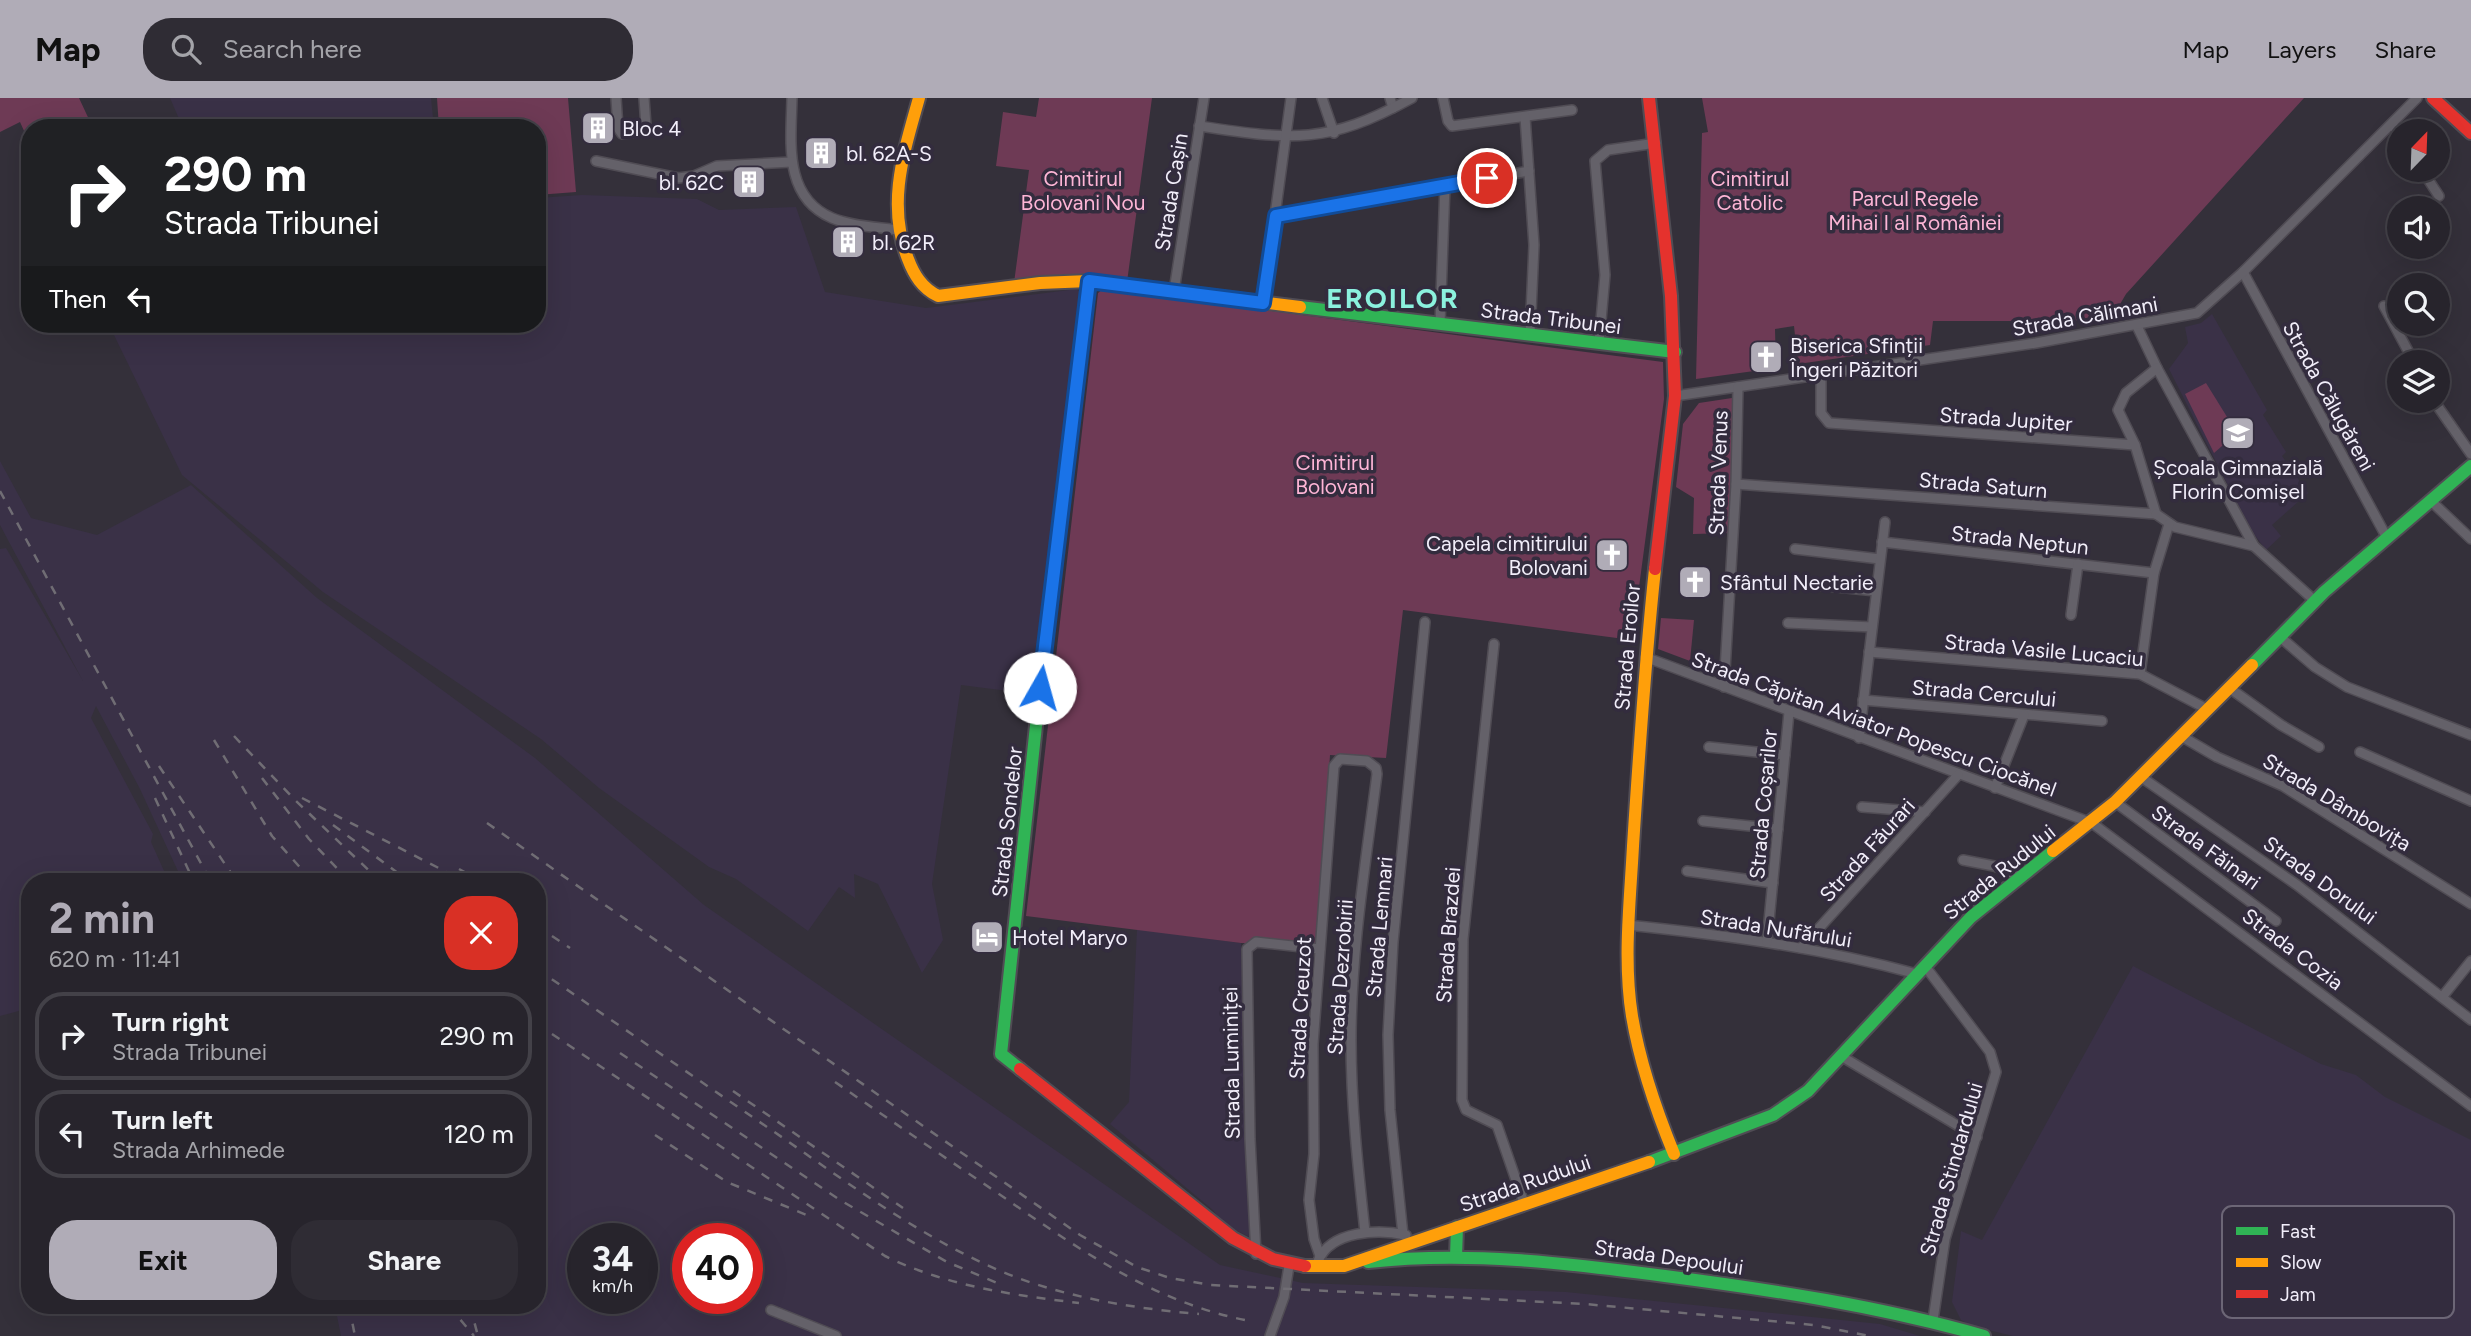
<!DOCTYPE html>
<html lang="en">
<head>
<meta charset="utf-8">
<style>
	body { margin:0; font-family:Figtree,sans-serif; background:#2f2c34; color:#f1f3f6; height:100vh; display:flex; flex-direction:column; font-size:26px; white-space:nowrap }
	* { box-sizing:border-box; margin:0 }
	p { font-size:23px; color:#a4a4a9 }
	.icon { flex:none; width:38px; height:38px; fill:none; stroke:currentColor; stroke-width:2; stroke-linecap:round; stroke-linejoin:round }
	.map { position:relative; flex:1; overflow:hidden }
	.side { position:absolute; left:21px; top:775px; width:525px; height:441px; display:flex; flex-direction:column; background:#27242c; border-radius:28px; box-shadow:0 7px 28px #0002,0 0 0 2px #434148 }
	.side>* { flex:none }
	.guide { position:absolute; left:21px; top:21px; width:525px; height:214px; border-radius:28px; box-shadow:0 7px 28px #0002,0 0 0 2px #434148; background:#202124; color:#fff; overflow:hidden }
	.needle { width:46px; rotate:23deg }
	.controls { position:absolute; left:2387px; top:21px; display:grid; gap:14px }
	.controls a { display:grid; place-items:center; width:63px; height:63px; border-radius:50%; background:#27242c; box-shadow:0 7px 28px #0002,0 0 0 2px #434148; font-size:35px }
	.speed { position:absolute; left:567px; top:1125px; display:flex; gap:14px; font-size:35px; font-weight:700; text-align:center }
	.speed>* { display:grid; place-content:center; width:91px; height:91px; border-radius:50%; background:#27242c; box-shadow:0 7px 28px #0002,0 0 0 2px #434148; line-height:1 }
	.speed small { font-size:18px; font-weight:400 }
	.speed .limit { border:10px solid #d22; background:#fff; color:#111 }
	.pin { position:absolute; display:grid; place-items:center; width:60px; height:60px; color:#fff; margin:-30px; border:4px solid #fff; border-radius:50%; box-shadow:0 2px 7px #0007 }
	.me { position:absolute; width:77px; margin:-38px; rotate:7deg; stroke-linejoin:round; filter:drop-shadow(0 0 5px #0008) }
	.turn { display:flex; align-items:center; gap:24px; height:147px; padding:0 28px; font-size:32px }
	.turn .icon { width:91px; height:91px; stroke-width:2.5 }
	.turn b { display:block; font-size:49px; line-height:60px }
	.then { display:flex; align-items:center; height:66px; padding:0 28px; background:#0003; gap:14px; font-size:26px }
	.round { display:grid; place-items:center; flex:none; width:74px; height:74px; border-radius:28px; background:#2f2c34 }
	.head { display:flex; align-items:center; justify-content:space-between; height:119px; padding:0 28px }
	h1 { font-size:42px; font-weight:700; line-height:52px; color:#b0acb7 }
	.cta { display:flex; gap:14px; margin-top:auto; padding:14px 28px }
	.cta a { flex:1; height:80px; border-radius:28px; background:#b0acb7; color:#111; font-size:28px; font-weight:700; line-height:80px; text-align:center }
	.cta a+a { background:#2f2c34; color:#f1f3f6 }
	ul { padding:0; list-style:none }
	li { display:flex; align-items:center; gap:21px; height:88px; margin:0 14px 10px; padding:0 14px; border:4px solid #434148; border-radius:28px }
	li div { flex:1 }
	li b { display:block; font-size:26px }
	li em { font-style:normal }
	header { display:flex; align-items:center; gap:42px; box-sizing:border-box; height:98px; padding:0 35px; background:#b0acb7; color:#111 }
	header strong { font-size:33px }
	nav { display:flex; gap:38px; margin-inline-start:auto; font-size:24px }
	.search { width:490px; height:63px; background:#2f2c34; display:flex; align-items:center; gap:18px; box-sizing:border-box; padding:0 24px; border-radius:28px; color:#a4a4a9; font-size:26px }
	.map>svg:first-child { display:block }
	.built { fill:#3a3147; fill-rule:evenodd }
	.green { fill:#6e3a55 }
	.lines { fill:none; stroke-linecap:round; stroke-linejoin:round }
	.street-casing { stroke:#504c54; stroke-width:12 }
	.fast-casing { stroke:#504c54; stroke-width:16 }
	.slow-casing { stroke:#504c54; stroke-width:16 }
	.jam-casing { stroke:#504c54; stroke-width:16 }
	.street { stroke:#646169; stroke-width:9 }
	.fast { stroke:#30b455; stroke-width:12 }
	.slow { stroke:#ff9f0a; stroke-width:12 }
	.jam { stroke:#e5322d; stroke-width:12 }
	.rail { stroke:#706d74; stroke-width:2.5; stroke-dasharray:9 9; stroke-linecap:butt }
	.route-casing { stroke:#114b97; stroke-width:18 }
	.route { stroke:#1a73e8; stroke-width:12 }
	.labels { text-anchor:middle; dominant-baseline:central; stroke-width:7; stroke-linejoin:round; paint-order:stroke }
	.poi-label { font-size:21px; fill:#f2eefa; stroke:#332c3e; text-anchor:start }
	.park-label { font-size:21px; fill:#feb5d6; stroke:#332c3e }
	.street-label { font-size:21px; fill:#f2eefa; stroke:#332c3e }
	.district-label { font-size:28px; font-weight:bold; letter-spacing:2px; fill:#8bf1de; stroke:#332c3e }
	.key { fill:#332c3e; stroke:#6c6676; stroke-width:2 }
	.key-label { font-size:19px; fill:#f2eefa }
</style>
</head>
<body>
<header>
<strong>Map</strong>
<div class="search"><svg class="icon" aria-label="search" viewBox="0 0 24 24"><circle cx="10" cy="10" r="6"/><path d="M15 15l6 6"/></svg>Search here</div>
<nav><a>Map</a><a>Layers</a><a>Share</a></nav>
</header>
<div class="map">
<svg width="2471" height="1238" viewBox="0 0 2471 1238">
	<rect width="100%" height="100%" fill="#34303a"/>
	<g class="built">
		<path d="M170,0h261l3,30h-251z"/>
		<path d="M582,97l115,4 22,11 77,-3 29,85 101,16 151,-19 7,9 -51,396 -72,-9 -29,199 11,56 -21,33 -44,-89 -24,-10 1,24 -16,-11 -31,44 -72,-52 -27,-12 -110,-79 -58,-49 -218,-147 -141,-117 -68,-140 18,-11h405v-126z"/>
		<path d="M2212,216l55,96 -4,5 23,37 -4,4 26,37 -36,32 9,11 -15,14 -16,-21 -81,-160 19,-26 -3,-16 16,-4z"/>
		<path d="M0,363l31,57 66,17 94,-50 126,113 218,160 169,147 516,360 83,18 263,9 314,32 40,12h-1579l-6,-30h202v-424h-354l-43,-93 -44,-83 -5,12 62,116 -2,8 18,40h-139v126l-30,8v-467l6,-1 77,133 -83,-156zM583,1141h59v59h-59zM688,1141h59v59h-59z"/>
		<path d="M1137,831l104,14 10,295 -29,-15 -9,-13 -103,-86 19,-22z"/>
		<path d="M2133,868l188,98 35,11 29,22 86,43v196h-458l-41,-10 -11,-6 -9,-18 9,-71 21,9z"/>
	</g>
	<g class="green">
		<path d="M0,0h79l14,30h-63v16l-10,-22 -20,10z"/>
		<path d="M437,0h131l8,94 -39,3v-67h-98z"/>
		<path d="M1039,0h113l-25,184 -59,-8 -54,9 15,-113 -33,-4 7,-54 33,5z"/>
		<path d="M1702,0h602l-178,196 -10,17 -42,10h-141l-3,24 -132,19 -4,-38 -19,3 1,39 -80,11 6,-246 6,-1z"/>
		<path d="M1103,191l560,73 1,37 -32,241 -229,-30 -17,148 -56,-3 -13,190 -76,-2 -215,-27 72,-623z"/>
		<path d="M2206,285l31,50 -23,20 -29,-59z"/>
		<path d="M1732,300v135l-39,1 1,-36 -18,-11 7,-63 16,-21z"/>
		<path d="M1661,520l33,2 -4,41 -32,-12z"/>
	</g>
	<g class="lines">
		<g class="street-casing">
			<g id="street">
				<path d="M616,0l2,30 4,6 17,-2 7,-6 -2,-28"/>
				<path d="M792,0c-1,44 -9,99 40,120 19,8 44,9 65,12"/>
				<path d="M1322,0l12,35"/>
				<path d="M1390,0l3,10"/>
				<path d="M1443,0l5,23 4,5 120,-16"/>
				<path d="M1525,19l9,128 -4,90"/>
				<path d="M2392,26l7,11"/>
				<path d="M1199,28c94,14 127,19 213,-28"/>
				<path d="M596,63l82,17 16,-2 23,-10 75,-4"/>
				<path d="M2422,72l17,26"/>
				<path d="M1276,118l253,-45"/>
				<path d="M2243,174l143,264"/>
				<path d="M1174,193l30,-193"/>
				<path d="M1263,205l28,-205"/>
				<path d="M2384,208l30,56"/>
				<path d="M1440,226l5,-139"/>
				<path d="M2137,228l20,42 97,178 61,55"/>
				<path d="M1599,245l6,-68 -10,-114 13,-11 48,-7"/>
				<path d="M1821,276v39l8,10 306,22"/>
				<path d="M1675,298l361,-53 161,-30 46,-41 174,-174"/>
				<path d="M2434,303l37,53"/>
				<path d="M1736,386l420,30"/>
				<path d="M2430,402l41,39"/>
				<path d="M2156,416l-21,-69 -17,-35 8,-17 31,-25"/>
				<path d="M2156,416l19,13 79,19"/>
				<path d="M1882,444l272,31"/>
				<path d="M1795,451l85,10"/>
				<path d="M1798,485l78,8"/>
				<path d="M2071,517l7,-51"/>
				<path d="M1788,525l84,4"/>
				<path d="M2279,538l36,31 32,20 124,48"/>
				<path d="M1494,546l-31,295 -1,161 4,10 31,15 27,78"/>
				<path d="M1869,554l271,22 67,35"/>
				<path d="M1645,559l447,166 379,283"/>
				<path d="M2140,576l14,-101 15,-49"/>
				<path d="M1724,589l12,-203 2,-97"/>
				<path d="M2228,589l53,38 38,22"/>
				<path d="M1863,602l239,21"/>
				<path d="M2181,638l36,21 66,29 188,118"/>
				<path d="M1859,640l26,-216"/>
				<path d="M1709,649l76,8"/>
				<path d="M2360,654l111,49"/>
				<path d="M2141,679l156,108 174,135"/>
				<path d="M1995,690l29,-73"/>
				<path d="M2115,704l161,119"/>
				<path d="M1862,709l63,5"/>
				<path d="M1703,723l75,8"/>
				<path d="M1963,762l31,6 25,10"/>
				<path d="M1687,773l86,12"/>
				<path d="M1627,827c98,10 195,23 290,49"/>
				<path d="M1767,844l22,-230"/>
				<path d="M1801,850l157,-173"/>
				<path d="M1925,868l65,86 6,20 -51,167 -12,81"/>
				<path d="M2443,898l28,-35"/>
				<path d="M1841,958l136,81"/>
				<path d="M1403,1137l-13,-125 -2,-75 5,-93 32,-320"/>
				<path d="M1256,1156l-6,-115 -3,-190 9,-7 64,7"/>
				<path d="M1320,1158l-6,-17 -5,-39 5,-46 -1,-110 21,-278 6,-7 27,2 9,7 1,6c-11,87 -26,177 -26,266 0,64 7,128 14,192"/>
				<path d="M1318,1163c13,-31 61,-32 88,-26"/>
				<path d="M771,1212l65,26"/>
				<path d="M1270,1238l14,-39 5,-31"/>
			</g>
		</g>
		<g class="fast-casing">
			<g id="fast">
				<path d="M1300,209l375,45"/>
				<path d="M2252,567l72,-73 147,-126"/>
				<path d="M1020,971l-19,-15 42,-394"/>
				<path d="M1649,1064l124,-47 35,-24 163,-174 82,-66"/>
				<path d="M1456,1159l1,-30"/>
				<path d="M1368,1164c100,-11 198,1 297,14 108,14 214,30 319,60"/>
			</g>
		</g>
		<g class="slow-casing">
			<g id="slow">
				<path d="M919,0c-15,54 -33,106 -11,161 6,16 14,29 30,37l102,-13 49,-2 211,26"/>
				<path d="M1655,471c-10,92 -16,184 -22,277 -3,57 -10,114 -1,170 8,48 24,94 42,138"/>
				<path d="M1043,562l46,-379"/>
				<path d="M2053,753l62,-49 137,-137"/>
				<path d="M1305,1168h39l305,-104"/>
			</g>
		</g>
		<g class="jam-casing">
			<g id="jam">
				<path d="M1649,0l22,198 4,100 -20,173"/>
				<path d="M2433,0l38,35"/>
				<path d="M1020,971l213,169 40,21 32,7"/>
			</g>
		</g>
		<use href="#street" class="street"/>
		<use href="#fast" class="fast"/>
		<use href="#slow" class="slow"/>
		<use href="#jam" class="jam"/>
		<g class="rail">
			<path d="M0,393l211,391"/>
			<path d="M234,638l61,64 86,82"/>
			<path d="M214,642l58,96 41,46"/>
			<path d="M159,668l78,116"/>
			<path d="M262,680l47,61 41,43"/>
			<path d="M155,700l39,84"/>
			<path d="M302,700l164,84"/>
			<path d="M487,725l593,412 57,32 33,11 41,7 374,19 229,21 55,11"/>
			<path d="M333,727l77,57"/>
			<path d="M459,771l24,13"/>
			<path d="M537,828l33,22"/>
			<path d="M537,871c83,57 166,114 249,171 73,51 148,106 232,138 57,21 121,31 181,36"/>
			<path d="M537,926l348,232c61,30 128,39 194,47"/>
			<path d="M620,955l220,147 107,62 55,23"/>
			<path d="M835,984c55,38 109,75 164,112 78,54 155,109 251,127"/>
			<path d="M733,993l170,117"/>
			<path d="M655,1037l72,47 82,34"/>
			<path d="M349,1208l6,30"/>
			<path d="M449,1208l25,30"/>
			<path d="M470,1208l8,30"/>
		</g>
	</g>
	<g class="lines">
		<g class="route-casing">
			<path id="route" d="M1040,590l49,-407 174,22 13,-87 211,-38"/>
		</g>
		<use href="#route" class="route"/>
	</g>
	<defs>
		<g id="building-square" transform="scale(1.75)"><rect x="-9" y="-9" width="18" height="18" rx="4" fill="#b0acb7" stroke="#332c3e"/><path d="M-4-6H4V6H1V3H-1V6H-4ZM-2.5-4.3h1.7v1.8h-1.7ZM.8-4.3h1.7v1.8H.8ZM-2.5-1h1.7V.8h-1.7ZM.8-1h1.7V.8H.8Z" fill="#fff"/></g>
		<g id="church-square" transform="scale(1.75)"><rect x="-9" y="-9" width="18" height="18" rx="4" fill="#b0acb7" stroke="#332c3e"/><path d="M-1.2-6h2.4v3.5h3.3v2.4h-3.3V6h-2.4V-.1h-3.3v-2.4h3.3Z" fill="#fff"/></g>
		<g id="school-square" transform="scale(1.75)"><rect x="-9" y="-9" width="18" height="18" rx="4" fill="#b0acb7" stroke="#332c3e"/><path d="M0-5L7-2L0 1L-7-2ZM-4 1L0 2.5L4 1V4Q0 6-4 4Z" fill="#fff"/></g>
		<g id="hotel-square" transform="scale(1.75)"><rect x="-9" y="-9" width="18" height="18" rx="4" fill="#b0acb7" stroke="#332c3e"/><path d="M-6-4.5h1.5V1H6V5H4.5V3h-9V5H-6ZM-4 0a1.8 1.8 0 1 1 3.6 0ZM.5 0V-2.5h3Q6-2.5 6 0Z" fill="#fff"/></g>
	</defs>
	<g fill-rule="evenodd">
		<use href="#building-square" x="598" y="30"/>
		<use href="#building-square" x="821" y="55"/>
		<use href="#building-square" x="749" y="84"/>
		<use href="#building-square" x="848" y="144"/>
		<use href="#church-square" x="1766" y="259"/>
		<use href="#school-square" x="2238" y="335"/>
		<use href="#church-square" x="1612" y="457"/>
		<use href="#church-square" x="1695" y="484"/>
		<use href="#hotel-square" x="987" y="839"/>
	</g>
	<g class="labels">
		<g class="poi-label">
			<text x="622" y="30">Bloc 4</text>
			<text x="846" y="55">bl. 62A-S</text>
			<text x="724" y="84" text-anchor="end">bl. 62C</text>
			<text x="872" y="144">bl. 62R</text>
			<text x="1790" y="247">Biserica Sfinții<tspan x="1790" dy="24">Îngeri Păzitori</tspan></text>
			<text x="2238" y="369" text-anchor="middle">Școala Gimnazială<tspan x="2238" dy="24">Florin Comișel</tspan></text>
			<text x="1588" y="445" text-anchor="end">Capela cimitirului<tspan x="1588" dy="24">Bolovani</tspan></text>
			<text x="1720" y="484">Sfântul Nectarie</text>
			<text x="1012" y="839">Hotel Maryo</text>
		</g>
		<g class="park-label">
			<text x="1083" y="80">Cimitirul<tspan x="1083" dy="24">Bolovani Nou</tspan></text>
			<text x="1750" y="80">Cimitirul<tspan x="1750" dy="24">Catolic</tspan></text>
			<text x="1915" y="100">Parcul Regele<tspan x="1915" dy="24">Mihai I al României</tspan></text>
			<text x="1335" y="364">Cimitirul<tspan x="1335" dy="24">Bolovani</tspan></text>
		</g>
		<g class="street-label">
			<text transform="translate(1171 94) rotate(-81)">Strada Cașin</text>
			<text transform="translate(2085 218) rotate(-10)">Strada Călimani</text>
			<text transform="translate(1551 220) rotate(7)">Strada Tribunei</text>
			<text transform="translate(2329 298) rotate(61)">Strada Călugăreni</text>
			<text transform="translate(2006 321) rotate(4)">Strada Jupiter</text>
			<text transform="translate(1718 375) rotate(-88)">Strada Venus</text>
			<text transform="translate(1983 387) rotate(5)">Strada Saturn</text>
			<text transform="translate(2020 442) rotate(6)">Strada Neptun</text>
			<text transform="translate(1627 549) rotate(-85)">Strada Eroilor</text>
			<text transform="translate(2044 552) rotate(5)">Strada Vasile Lucaciu</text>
			<text transform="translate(1984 595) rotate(5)">Strada Cercului</text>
			<text transform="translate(1874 626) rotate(20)">Strada Căpitan Aviator Popescu Ciocănel</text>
			<text transform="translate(2337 704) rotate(31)">Strada Dâmbovița</text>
			<text transform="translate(1763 706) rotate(-85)">Strada Coșarilor</text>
			<text transform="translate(1007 724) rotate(-84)">Strada Sondelor</text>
			<text transform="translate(2206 749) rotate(36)">Strada Făinari</text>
			<text transform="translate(1867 752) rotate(-48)">Strada Făurari</text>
			<text transform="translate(1999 774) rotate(-39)">Strada Rudului</text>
			<text transform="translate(2320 782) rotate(36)">Strada Dorului</text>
			<text transform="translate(1379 829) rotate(-85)">Strada Lemnari</text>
			<text transform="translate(1776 830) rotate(9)">Strada Nufărului</text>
			<text transform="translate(1448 837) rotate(-86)">Strada Brazdei</text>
			<text transform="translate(2293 851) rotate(37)">Strada Cozia</text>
			<text transform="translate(1340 879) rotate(-86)">Strada Dezrobirii</text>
			<text transform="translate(1300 910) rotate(-87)">Strada Creuzot</text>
			<text transform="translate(1231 965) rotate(-91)">Strada Luminiței</text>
			<text transform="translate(1951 1071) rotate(-74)">Strada Stindardului</text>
			<text transform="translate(1525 1085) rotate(-19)">Strada Rudului</text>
			<text transform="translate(1669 1159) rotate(8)">Strada Depoului</text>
		</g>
		<g class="district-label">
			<text x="1393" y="200">EROILOR</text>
		</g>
	</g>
	<rect x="2222" y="1108" width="232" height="112" rx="10" class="key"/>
	<rect x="2236" y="1129" width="32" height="8" fill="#30b455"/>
	<rect x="2236" y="1160" width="32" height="9" fill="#ff9f0a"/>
	<rect x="2236" y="1192" width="32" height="8" fill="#e5322d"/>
	<g class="key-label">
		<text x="2280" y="1140">Fast</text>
		<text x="2280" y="1171">Slow</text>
		<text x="2280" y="1203">Jam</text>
	</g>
</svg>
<div class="controls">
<a><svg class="needle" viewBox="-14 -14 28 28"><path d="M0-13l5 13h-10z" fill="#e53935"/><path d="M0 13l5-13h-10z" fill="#a4a4a9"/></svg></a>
<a><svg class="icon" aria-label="sound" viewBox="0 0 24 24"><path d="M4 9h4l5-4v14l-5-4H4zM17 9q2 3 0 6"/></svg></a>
<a><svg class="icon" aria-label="search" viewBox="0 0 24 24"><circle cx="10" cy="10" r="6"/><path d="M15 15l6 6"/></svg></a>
<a><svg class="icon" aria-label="layers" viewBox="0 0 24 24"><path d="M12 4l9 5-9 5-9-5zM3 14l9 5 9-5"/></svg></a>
</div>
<div class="speed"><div>34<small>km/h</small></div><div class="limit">40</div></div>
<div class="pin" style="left:1487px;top:80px;background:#d93025"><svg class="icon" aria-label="arrive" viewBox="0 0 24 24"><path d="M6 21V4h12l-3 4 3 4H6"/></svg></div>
<svg class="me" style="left:1040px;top:590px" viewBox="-20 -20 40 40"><circle r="19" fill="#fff"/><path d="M0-13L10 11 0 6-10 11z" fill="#1a73e8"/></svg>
<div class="guide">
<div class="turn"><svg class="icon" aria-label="right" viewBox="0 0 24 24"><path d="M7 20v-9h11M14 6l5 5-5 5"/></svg><div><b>290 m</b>Strada Tribunei</div></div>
<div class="then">Then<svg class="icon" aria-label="left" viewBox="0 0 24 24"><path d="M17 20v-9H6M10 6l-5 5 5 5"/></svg></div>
</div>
<section class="side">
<div class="head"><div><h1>2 min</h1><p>620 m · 11:41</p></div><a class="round" style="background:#d93025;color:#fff"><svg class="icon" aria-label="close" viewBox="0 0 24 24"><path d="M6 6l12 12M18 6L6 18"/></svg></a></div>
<ul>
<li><svg class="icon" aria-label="right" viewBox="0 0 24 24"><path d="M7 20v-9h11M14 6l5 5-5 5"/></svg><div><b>Turn right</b><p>Strada Tribunei</p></div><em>290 m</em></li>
<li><svg class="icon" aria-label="left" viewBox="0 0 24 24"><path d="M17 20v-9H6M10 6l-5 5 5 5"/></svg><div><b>Turn left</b><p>Strada Arhimede</p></div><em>120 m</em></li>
</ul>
<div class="cta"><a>Exit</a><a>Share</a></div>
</section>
</div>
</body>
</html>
